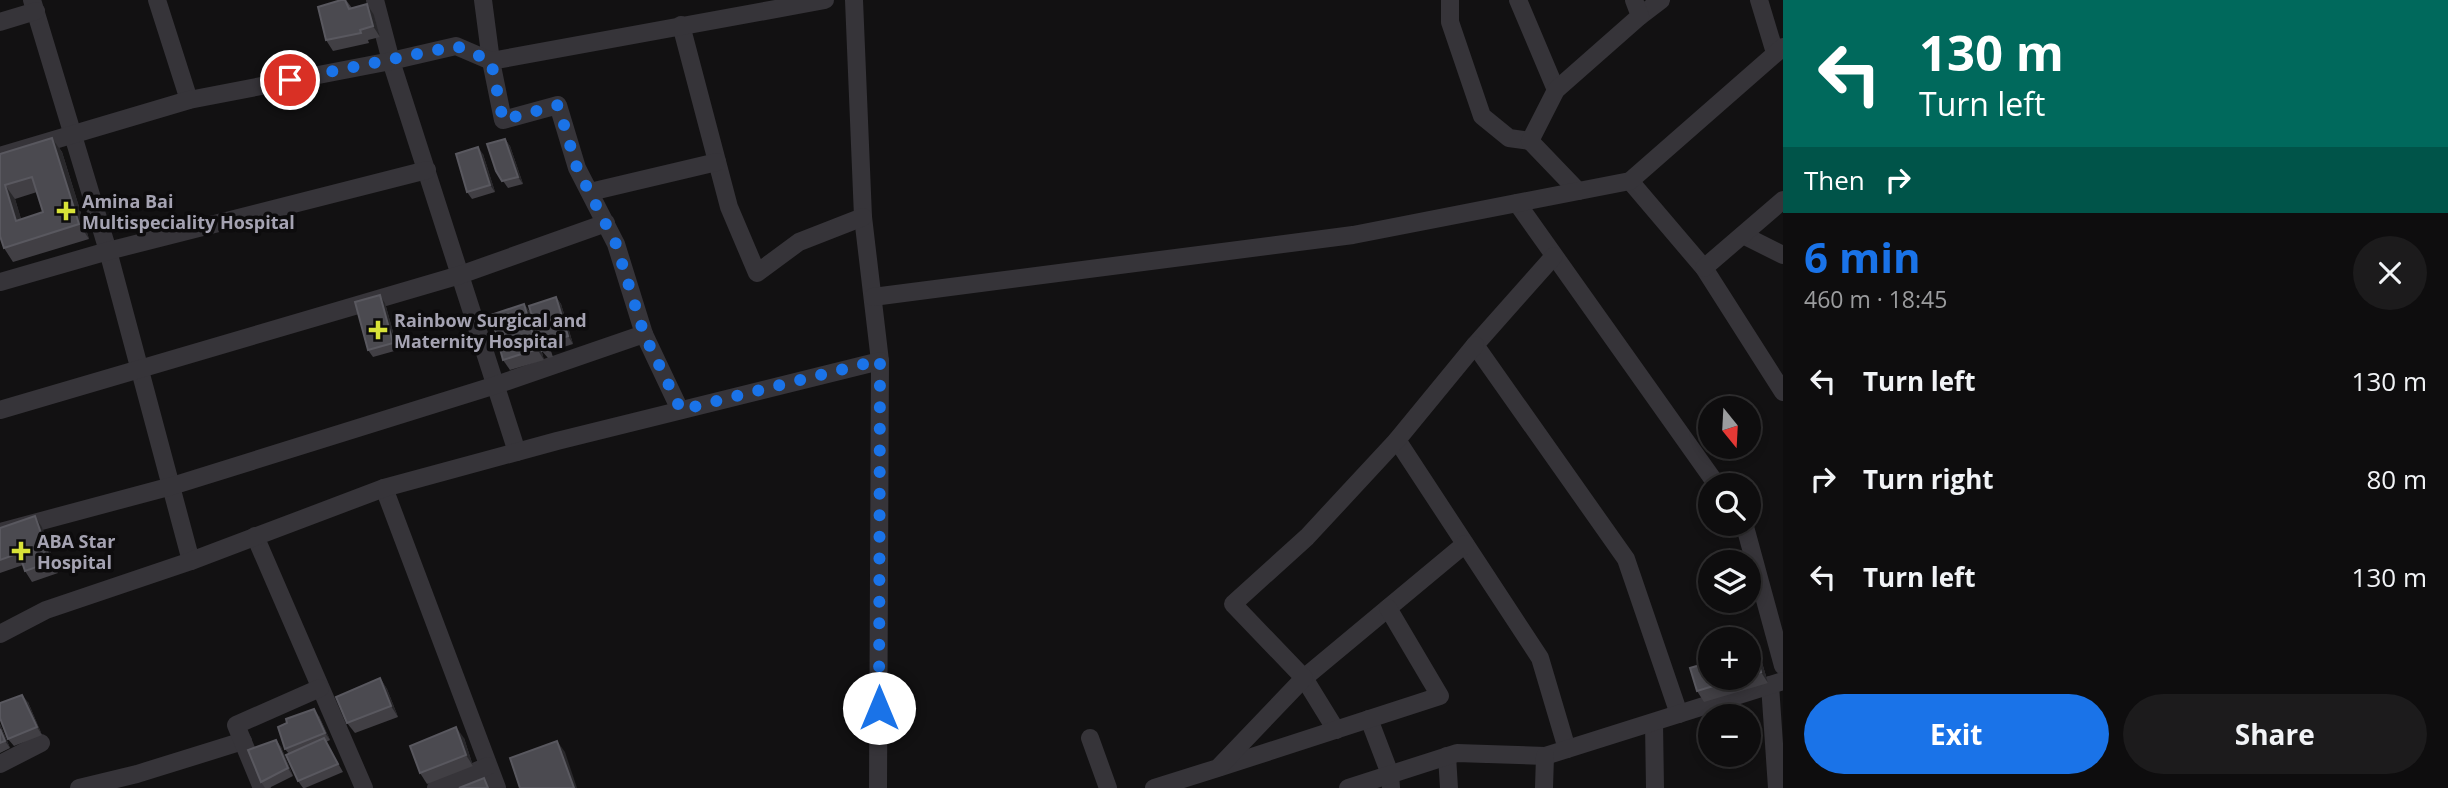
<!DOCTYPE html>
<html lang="en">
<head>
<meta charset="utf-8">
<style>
	body { margin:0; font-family:"Open Sans",sans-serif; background:#1c1b1c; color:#f1f3f6; height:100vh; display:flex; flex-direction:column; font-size:26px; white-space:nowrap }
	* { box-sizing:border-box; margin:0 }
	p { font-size:23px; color:#9b9c9e }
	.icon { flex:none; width:38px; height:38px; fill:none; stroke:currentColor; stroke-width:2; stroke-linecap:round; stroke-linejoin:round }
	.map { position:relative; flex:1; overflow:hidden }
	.sheet { display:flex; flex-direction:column; background:#0e0d0e; width:665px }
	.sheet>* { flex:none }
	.hud { background:#00695c; color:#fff; overflow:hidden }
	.needle { width:46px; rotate:162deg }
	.buttons { position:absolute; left:1698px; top:396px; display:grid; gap:14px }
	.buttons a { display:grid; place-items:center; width:63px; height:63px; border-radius:50%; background:#0e0d0e; box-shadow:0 4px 10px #0003,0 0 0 2px #2e2d2e; font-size:35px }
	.pin { position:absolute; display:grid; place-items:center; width:60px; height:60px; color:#fff; margin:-30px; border:4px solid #fff; border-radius:50%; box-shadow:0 2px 7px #0007 }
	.me { position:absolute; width:77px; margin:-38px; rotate:0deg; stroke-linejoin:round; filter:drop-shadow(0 0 5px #0008) }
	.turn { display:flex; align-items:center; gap:24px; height:147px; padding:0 21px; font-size:32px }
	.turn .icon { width:91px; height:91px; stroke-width:2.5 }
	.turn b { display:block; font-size:49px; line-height:60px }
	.then { display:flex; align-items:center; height:66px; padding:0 21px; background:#0003; gap:14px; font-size:26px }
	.round { display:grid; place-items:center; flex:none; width:74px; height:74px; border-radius:37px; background:#1c1b1c }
	.headline { display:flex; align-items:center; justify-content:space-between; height:119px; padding:0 21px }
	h1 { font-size:42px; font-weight:700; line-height:52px; color:#1a73e8 }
	.button { display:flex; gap:14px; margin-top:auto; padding:14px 21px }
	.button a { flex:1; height:80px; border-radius:42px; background:#1a73e8; color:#fff; font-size:28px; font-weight:700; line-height:80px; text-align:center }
	.button a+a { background:#1c1b1c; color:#f1f3f6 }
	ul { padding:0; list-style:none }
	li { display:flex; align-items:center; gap:21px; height:98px; padding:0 21px }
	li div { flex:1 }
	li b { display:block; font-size:26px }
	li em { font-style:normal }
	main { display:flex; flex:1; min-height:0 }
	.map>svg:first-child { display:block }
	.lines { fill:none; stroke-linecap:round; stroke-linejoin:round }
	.minor { stroke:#363439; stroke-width:18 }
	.wall { fill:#413f44; fill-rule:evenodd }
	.shaded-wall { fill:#29282b }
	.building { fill:#4b4a50; stroke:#59585f; stroke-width:2; fill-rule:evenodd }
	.route { stroke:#1a73e8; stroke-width:12; stroke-dasharray:0 21.6 }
	.poi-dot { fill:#d8e338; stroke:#0d0c0d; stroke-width:2.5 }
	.labels { text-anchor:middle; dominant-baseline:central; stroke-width:7; stroke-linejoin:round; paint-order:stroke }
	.poi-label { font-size:18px; font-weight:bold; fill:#a5a3b2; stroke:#0d0c0d; text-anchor:start }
</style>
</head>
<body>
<main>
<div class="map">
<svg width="1783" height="788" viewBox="0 0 1783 788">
	<rect width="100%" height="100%" fill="#121112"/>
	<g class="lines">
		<g class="minor">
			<path d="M32,0l76,251 83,310"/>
			<path d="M157,0l32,100"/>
			<path d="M375,0l16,61 126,391"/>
			<path d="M483,0l8,61 12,59 55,-15 19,63 39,76 28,90 36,76"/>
			<path d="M854,0l9,217 17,144 -2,427"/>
			<path d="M1450,0v22l32,94 27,22 21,3"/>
			<path d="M1518,0l38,90"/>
			<path d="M1759,0l16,53"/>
			<path d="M1640,16l21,-16"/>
			<path d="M0,22l36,-11"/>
			<path d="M681,25l48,182 28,66 42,-31 64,-25"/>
			<path d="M0,156l189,-56 202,-39 65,-15 35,15 334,-61"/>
			<path d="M1630,181l74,87 79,124"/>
			<path d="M1578,191l-48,-50 26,-51 84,-74 -6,-16"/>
			<path d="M590,192l127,-30"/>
			<path d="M1517,203l200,282"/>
			<path d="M1743,235l40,20"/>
			<path d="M1554,256l-79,89 151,214 53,155"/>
			<path d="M1704,268l79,-68"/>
			<path d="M0,282l108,-31 319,-81"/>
			<path d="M873,297l480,-62 277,-54 153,-134"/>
			<path d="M0,410l460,-135 146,-52"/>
			<path d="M1397,440l143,218 27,91"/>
			<path d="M384,488l113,300"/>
			<path d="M1744,523l39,143"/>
			<path d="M0,532l172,-46 324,-101 148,-51"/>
			<path d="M255,536l109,252"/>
			<path d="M0,634l46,-24 145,-49 193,-73 173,-47 323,-80"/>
			<path d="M1770,685l7,103"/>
			<path d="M1369,719l21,55 1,14"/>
			<path d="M1654,723l1,65"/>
			<path d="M1336,730l-32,-52 161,-134"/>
			<path d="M1090,738l18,50"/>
			<path d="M1447,756l2,32"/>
			<path d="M0,764l41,-21"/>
			<path d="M1221,767l219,-71 -52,-88"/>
			<path d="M79,788l58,-14 106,-33"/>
			<path d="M262,788l-26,-63 84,-37"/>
			<path d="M436,788l52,-22"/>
			<path d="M1154,788l64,-20 86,-90 -71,-74 74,-67 90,-97 78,-95"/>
			<path d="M1348,788l109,-35 88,3 238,-75"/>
			<path d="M1544,788l1,-32"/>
		</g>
	</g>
	<g class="wall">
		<path d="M346,0l6,8 22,7 6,22 -12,3 1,3 -36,8 -7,-11z"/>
		<path d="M52,138l10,14 27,87 -76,23 -9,-14 -4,-94zM37,192l6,20 -22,7 -6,-20z"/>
		<path d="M505,139l5,7 13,38 -15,4 -12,-17z"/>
		<path d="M483,154l12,38 -23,7 -5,-7z"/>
		<path d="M380,295l5,8 13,47 -25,7 -5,-7z"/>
		<path d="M556,297l5,7 12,40 -22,7 2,6 -5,1 -6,-7z"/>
		<path d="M524,304l8,11 12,45 -34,10 -7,-10z"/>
		<path d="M35,516l7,11 16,46 -26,9 -7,-11 -2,-6 -23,8v-45z"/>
		<path d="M1754,649l7,10 7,24 -64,19 -7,-11 13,-14h38v-27z"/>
		<path d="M380,678l7,11 11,28 -43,16 -8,-10z"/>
		<path d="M28,702l14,33 -28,11 -6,-7z"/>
		<path d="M319,716l11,24 -4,2 17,30 -38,16h-2l-5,-7 -9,-27 -4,-5z"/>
		<path d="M0,724l10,24 -10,5z"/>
		<path d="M464,738l9,28 -46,18 -7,-11z"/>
		<path d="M276,740l5,7 12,29 -24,12h-4l-4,-6z"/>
	</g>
	<g class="shaded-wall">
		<path d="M367,4l7,11 6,22 -7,-11z"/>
		<path d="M52,138l10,14 27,87 -10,-15z"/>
		<path d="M505,139l5,7 13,38 -5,-7z"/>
		<path d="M478,147l5,7 12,38 -5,-7z"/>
		<path d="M5,185l10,14 11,36 -10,-14z"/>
		<path d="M380,295l5,8 13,47 -5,-7z"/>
		<path d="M556,297l5,7 12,40 -5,-8z"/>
		<path d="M524,304l8,11 12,45 -7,-11z"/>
		<path d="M35,516l7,11 16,46 -7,-11z"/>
		<path d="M1754,649l7,10 7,24 -7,-11z"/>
		<path d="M380,678l7,11 11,28 -7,-11z"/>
		<path d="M22,695l6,7 14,33 -5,-8z"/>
		<path d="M314,709l5,7 11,24 -5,-7z"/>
		<path d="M0,724l10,24 -5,-7 -5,-12z"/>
		<path d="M456,727l8,11 9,28 -7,-11z"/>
		<path d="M276,740l5,7 12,29 -5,-8z"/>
		<path d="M557,741l8,11 12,36h-3z"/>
	</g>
	<g class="building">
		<path d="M341,0h4l4,9 18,-5 6,22 -13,4 1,3 -35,7 -8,-33z"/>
		<path d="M52,138l27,86 -75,24 -4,-12v-82zM32,177l11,35 -27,9 -11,-36z"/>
		<path d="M505,139l13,38 -16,4 -6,-10 -9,-27z"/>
		<path d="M478,147l12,38 -23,7 -11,-38z"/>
		<path d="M380,295l13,48 -25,7 -13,-48z"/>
		<path d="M556,297l12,39 -22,7 2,7 -6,1 -13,-45z"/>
		<path d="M524,304l13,45 -34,11 -12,-45z"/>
		<path d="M35,516l16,46 -26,9 -6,-18 -19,7v-32z"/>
		<path d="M1754,649l7,23 -13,4v-26z"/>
		<path d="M1710,662v15h33l-46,14 -7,-23z"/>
		<path d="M380,678l11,28 -44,17 -11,-26z"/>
		<path d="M22,695l15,32 -29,12 -8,-21v-15z"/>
		<path d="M314,709l11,24 -40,16 -7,-22 9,-4 -1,-4z"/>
		<path d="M456,727l10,28 -46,18 -10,-27z"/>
		<path d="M0,729l5,12 -5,2z"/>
		<path d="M324,738l14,26 -40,17 -12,-26z"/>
		<path d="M276,740l12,28 -27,14 -13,-32z"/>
		<path d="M557,741l17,47h-54l-10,-30z"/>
		<path d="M484,778l4,10h-29z"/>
	</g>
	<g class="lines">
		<path class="route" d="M290,80l166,-34 35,15 12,59 55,-15 19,63 39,76 28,90 37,76 199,-50 -1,348"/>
	</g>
	<g class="poi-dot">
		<path d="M62.5 200.5h7v7h7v7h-7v7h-7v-7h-7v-7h7z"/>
		<path d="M374.5 319.5h7v7h7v7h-7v7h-7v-7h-7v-7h7z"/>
		<path d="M17.5 540.5h7v7h7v7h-7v7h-7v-7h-7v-7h7z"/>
	</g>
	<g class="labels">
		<g class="poi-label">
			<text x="82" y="201">Amina Bai<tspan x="82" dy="21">Multispeciality Hospital</tspan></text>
			<text x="394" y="320">Rainbow Surgical and<tspan x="394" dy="21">Maternity Hospital</tspan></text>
			<text x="37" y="541">ABA Star<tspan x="37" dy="21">Hospital</tspan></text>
		</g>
	</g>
</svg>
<div class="buttons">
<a><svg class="needle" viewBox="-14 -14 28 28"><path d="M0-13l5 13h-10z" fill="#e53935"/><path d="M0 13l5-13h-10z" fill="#9b9c9e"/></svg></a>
<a><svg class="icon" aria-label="search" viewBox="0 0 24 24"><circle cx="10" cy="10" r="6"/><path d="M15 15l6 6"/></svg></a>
<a><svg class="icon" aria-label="layers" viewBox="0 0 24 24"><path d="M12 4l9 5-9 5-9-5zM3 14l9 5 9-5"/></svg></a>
<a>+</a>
<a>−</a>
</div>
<div class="pin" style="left:290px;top:80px;background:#d93025"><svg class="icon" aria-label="arrive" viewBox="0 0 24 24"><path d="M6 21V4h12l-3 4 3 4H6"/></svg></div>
<svg class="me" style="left:879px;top:708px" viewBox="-20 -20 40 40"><circle r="19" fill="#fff"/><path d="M0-13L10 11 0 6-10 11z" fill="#1a73e8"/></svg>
</div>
<section class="sheet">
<div class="hud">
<div class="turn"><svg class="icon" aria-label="left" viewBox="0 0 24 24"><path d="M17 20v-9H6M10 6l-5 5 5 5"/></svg><div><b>130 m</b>Turn left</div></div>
<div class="then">Then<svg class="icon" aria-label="right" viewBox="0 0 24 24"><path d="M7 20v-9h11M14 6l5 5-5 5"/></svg></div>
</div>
<div class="headline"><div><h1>6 min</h1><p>460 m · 18:45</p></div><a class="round"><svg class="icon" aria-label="close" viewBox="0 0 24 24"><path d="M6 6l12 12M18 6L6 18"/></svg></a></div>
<ul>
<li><svg class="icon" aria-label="left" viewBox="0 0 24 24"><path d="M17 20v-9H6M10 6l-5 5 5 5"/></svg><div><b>Turn left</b></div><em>130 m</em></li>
<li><svg class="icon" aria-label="right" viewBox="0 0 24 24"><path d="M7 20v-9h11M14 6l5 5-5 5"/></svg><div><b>Turn right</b></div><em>80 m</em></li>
<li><svg class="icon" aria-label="left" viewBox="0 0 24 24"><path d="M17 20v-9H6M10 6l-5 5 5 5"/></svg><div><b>Turn left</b></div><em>130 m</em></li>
</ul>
<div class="button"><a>Exit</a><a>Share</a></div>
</section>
</main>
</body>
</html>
